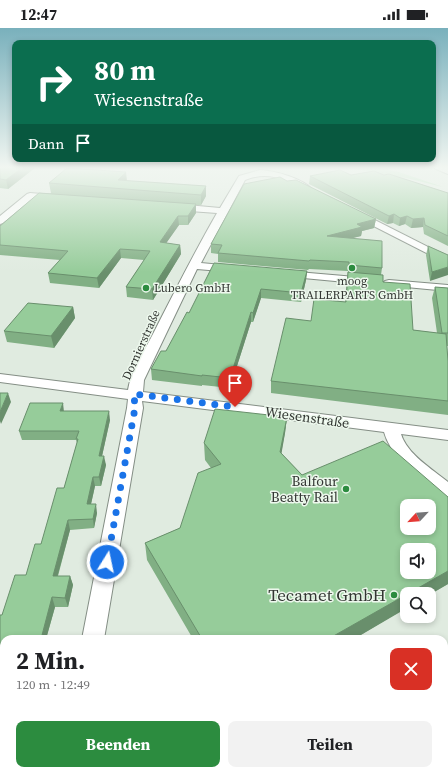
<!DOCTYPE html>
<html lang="de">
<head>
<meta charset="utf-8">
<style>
	body { margin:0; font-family:"Source Serif 4",serif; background:#f2f2f2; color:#202124; height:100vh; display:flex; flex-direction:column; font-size:15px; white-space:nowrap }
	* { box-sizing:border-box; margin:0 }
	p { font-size:13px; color:#757577 }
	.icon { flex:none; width:22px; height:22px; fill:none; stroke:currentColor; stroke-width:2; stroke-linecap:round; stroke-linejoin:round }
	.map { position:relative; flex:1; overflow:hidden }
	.sheet { position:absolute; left:0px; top:607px; width:448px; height:140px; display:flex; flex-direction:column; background:#fff; border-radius:12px 12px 0 0; box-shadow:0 2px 6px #0003 }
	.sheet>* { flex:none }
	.hud { position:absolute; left:12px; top:12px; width:424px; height:122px; border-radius:8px; box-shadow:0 2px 6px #0003; background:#0b6e4f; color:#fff; overflow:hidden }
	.needle { width:26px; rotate:244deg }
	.tools { position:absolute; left:400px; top:471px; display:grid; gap:8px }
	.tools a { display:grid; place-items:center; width:36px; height:36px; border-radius:8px; background:#fff; box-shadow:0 2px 6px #0003; font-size:20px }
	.pin { position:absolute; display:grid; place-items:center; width:34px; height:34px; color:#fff; margin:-41px -17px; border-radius:50% 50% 50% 0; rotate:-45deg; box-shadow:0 0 4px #0007 }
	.pin .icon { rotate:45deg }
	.me { position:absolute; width:44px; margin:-22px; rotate:10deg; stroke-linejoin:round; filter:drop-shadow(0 0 3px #0008) }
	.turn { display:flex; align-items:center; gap:14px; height:84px; padding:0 16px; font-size:18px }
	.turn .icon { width:52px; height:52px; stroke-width:2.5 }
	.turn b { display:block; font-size:28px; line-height:34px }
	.then { display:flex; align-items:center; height:38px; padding:0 16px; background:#0003; gap:8px; font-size:15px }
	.round { display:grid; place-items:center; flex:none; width:42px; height:42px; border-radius:8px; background:#f2f2f2 }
	.summary { display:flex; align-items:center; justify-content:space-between; height:68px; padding:0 16px }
	h1 { font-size:24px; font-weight:700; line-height:30px }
	.cta { display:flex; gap:8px; margin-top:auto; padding:8px 16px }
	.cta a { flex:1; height:46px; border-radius:8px; background:#2c8c3f; color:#fff; font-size:16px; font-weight:700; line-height:46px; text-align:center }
	.cta a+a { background:#f2f2f2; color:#202124 }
	.status { display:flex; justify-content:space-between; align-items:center; height:28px; padding:0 20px; background:#fff; direction:ltr }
	.status svg { height:11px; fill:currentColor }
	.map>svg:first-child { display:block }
	.green { fill:#b1e1b5 }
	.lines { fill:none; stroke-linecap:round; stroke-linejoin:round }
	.street-casing { stroke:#848e85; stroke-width:2 }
	.secondary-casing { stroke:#848e85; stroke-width:2 }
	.street { fill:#fff; fill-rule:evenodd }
	.secondary { fill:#fff; fill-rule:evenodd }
	.wall { fill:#81af84 }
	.shaded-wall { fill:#698f6c }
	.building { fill:#96cc9a; stroke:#698f6c; fill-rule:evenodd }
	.route { stroke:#1a73e8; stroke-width:7; stroke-dasharray:0 12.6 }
	.poi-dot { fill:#2c8c3f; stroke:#edf8ed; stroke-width:1.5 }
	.labels { text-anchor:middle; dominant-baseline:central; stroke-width:3; stroke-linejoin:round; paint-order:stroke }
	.far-poi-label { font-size:12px; fill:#323632; stroke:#edf8ed }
	.far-street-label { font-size:12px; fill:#323632; stroke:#edf8ed }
	.street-label { font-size:14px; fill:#323632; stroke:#edf8ed }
	.poi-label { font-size:14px; fill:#323632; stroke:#edf8ed; text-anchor:end }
	.near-poi-label { font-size:17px; fill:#323632; stroke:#edf8ed; text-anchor:end }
</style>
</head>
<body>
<div class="status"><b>12:47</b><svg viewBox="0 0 49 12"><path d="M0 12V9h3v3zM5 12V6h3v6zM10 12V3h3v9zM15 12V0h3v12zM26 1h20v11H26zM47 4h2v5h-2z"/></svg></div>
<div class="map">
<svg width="448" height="747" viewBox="0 0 448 747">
	<rect width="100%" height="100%" fill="#e0ebe0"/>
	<path class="green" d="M345,139h29l25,5 44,15 -37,-9z"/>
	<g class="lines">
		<g class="street-casing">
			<g id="street">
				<path d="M260,142c16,1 42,8 53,20l-4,3 -3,-1c-21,-12 -36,-22 -61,-12l-44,83 31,3 6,3 -6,3 -35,-3 -53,111 -1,12 305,38v10l-47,-6c6,20 31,35 47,48v16l-6,-1c-21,-19 -50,-37 -58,-65l-242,-31 1,7 -39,231h-22l45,-231 1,-9 -128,-17v-8l128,16c3,-20 16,-38 25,-56 21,-41 41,-81 64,-121l-41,-3 -5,-3 5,-3 44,4 19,-32z"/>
				<path d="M30,165l24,2 4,3 -4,3 -22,-2 -29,24 -3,1v-8l27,-22z"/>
				<path d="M357,183l91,46v7l-94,-48 -2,-2 2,-2z"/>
				<path d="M286,243l81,7 4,1 2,2 -2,2 -4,1 -85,-8 -2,-2z"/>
				<path d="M389,252l59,5v6l-63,-6 -2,-2 2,-2z"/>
				<rect x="0" y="673" width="4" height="24"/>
				<path d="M57,743h26l-1,4h-26z"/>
			</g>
		</g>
		<g class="secondary-casing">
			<path id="secondary" d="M434,139h14v7l-12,-5z"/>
		</g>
		<use href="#street" class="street"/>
		<use href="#secondary" class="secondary"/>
	</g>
	<g class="wall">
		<path d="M0,139h36l-28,22 -8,-1z"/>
		<path d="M351,147h33l64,18v53l-24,-12 -1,-7 -12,1 -6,-4 -6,2 -6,-3 -6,1 -78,-40 1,-8z"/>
		<path d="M126,153l80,5v10l-5,9h-5v8l-8,12h-9l-13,18 14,2 1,9 -28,46 -26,-3 -1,-10 18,-27 -23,-2 -22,30 -49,-5 -2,-10 12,-13 -60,-5v-29l51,-33 -2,-10z"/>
		<path d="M287,153l89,38 -2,9 -12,3 -1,5 -10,2 31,30 -1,7 2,7 30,48 24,3 -5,-35 3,-11 13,1v58h-1l1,15v54l-177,-22v-12l40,-60 34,-19 3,-31 -39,-2 -1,1 -90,-8v-8l-7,-1v-9z"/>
		<path d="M428,218l20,9 -18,26 -4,-26z"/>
		<path d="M307,243l-1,9 -5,22 -40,-4 -8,24h-2l-21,66 -28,-3v1l-50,-6 -1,-11 15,-18 23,-38z"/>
		<path d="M73,279l2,11 -21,30 -47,-6 -3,-11z"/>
		<path d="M64,383l46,9 -8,36 4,9 -5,21h-6l-4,18 6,9 -3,15 -24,2 -12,46h12l3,9 -5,22h-13l-9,32h-42v23h-4v-47h2l24,-40 15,-31 23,-56 13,-45 -1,-3h-54l-3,-9z"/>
		<path d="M287,389l-2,16 -4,20 21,22 146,22v87l-19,11v-1l-75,45h-161l-46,-79 -2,-17 35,-15 31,-60 -6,-8 -1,-17z"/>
		<path d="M271,743h163l3,4h-164z"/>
	</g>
	<g class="shaded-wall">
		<path d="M23,139h13l-28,22 -2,-9z"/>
		<path d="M126,144l1,9 -9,-1z"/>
		<path d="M206,158v10l-5,9v-10z"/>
		<path d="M196,176v9l-8,12v-9z"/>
		<path d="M394,186l-1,9 -6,1 2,-8z"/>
		<path d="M178,188l1,9 -19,27v-10z"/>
		<path d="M407,188l-2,8 -6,2 1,-8z"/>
		<path d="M424,190l-1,9 -12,1 2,-9z"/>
		<path d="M376,191l-2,9 -12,3 -1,5 -35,9 1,-9 30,-12z"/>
		<path d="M180,217l1,9 -28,46 -1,-11z"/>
		<path d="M120,221l1,9 -22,30 -2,-10z"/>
		<path d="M448,239v8l-18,6 2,-9z"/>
		<path d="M307,243l-1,9 -5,22v-9z"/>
		<path d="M261,261v9l-8,24v-9z"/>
		<path d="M73,279l2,11 -21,30 -3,-12z"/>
		<path d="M251,284v10l-21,66v-10z"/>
		<path d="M8,365l3,9 -10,22 -1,-3v-9z"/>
		<path d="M63,375l1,9 -4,-1z"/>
		<path d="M109,383l1,9 -10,45 -1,-9z"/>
		<path d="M287,389l-2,16 -6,35 1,-16z"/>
		<path d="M104,428l2,9 -5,21 -2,-9z"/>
		<path d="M93,449l2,9 -6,27 -2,-9z"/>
		<path d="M96,476l1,9 -3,15 -1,-9z"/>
		<path d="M68,492l2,10 -15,55 -2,-9z"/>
		<path d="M448,543v13l-19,11v-1h-22z"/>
		<path d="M70,548l3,9 -5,22 -3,-9z"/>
		<path d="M407,566v14l-53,31h-24v-1z"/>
		<path d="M52,569l3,10 -9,32h-5z"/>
		<path d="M18,743h5l-1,4h-5z"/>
	</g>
	<g class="building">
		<path d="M0,139h23l-17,13 -6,-1z"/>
		<path d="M67,140l59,4 -8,8 88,6 -5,9 -152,-12z"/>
		<path d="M340,142l11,5 23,-4 10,4 5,-1 59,19v43l-23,-11 -1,-7 -11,1 -6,-3 -7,2 -6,-4 -5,2 -79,-40z"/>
		<path d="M280,149l7,4 9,-1 80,39 -19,5 5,3 -35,9 55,5v27l-33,-3v-3l-39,-2 -1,1 -91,-8 4,-8 -11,-1 33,-60z"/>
		<path d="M39,165l157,11 -8,12h-10l-18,26 20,3 -28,44 -26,-2 24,-36 -30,-2 -23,29 -49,-5 20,-22 -68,-6v-19z"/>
		<path d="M428,218l20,9v12l-16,5z"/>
		<path d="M214,235l93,8 -6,22 -40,-4 -8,24 -2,-1 -21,66 -28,-3v1l-51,-7 10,-18h5l21,-39 2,1z"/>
		<path d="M348,244l35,3v7l27,2 3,46 33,4 2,27v40l-177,-20 15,-63 25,3 3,-22 32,3z"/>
		<path d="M435,259l13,1v45h-6z"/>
		<path d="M28,275l45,4 -22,29 -47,-5z"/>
		<path d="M0,365h8l-8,19z"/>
		<path d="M30,375h33l-3,8h49l-10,45h5l-5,21h-6l-6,27h9l-3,15 -25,1 -15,56h17l-5,22 -13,-1 -11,42h-37v14h-4v-38h2l13,-40h11l9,-31h6l16,-56h7l14,-49h-2l3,-8h-60z"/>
		<path d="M215,381l72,8 -7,35 22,23 81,-34 65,56v74l-118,67 1,1h-129l-57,-96 35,-15 18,-55 23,-9 -17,-21zM407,478h22v22h-22zM407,522h22v22h-22z"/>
		<path d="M0,727h4v16h14l-1,4h-17z"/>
		<path d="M281,743h153l3,4h-153z"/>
	</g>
	<linearGradient id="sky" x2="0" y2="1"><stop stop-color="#79b0bc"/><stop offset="0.57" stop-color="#f1f6f1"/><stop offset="1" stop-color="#f1f6f1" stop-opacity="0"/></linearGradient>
	<rect width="448" height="244" fill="url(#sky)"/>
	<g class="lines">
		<path class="route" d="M107,534l28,-154 -1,-14 101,13"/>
	</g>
	<g class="poi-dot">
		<circle cx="352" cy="240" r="4"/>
		<circle cx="146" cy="260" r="4"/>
		<circle cx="346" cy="461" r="4"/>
		<circle cx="394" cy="567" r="4"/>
	</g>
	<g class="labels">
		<g class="far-poi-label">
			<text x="352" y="253">moog<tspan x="352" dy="14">TRAILERPARTS GmbH</tspan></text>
			<text x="154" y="260" text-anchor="start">Lubero GmbH</text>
		</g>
		<g class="far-street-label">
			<text transform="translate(141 317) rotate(-66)">Dornierstraße</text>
		</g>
		<g class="street-label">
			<text transform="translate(307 389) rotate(8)">Wiesenstraße</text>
		</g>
		<g class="poi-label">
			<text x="338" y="453">Balfour<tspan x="338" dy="16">Beatty Rail</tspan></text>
		</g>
		<g class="near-poi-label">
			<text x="386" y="567">Tecamet GmbH</text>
		</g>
	</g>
</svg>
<div class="tools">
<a><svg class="needle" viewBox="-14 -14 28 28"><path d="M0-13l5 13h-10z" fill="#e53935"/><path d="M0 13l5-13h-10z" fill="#757577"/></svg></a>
<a><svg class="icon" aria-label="sound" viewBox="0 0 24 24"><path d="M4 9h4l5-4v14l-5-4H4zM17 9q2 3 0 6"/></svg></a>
<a><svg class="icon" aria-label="search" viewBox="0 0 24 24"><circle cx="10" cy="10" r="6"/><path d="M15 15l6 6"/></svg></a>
</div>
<div class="pin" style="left:235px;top:379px;background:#d93025"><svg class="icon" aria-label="arrive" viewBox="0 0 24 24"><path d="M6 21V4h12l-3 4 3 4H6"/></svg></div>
<svg class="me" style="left:107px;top:534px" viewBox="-20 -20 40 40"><circle r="17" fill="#1a73e8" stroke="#fff" stroke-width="3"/><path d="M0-11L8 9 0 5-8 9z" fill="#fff"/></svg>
<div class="hud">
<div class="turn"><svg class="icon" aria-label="right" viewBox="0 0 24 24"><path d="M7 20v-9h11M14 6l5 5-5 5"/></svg><div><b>80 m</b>Wiesenstraße</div></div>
<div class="then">Dann<svg class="icon" aria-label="arrive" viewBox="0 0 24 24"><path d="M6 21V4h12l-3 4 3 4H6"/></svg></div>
</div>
<section class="sheet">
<div class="summary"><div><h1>2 Min.</h1><p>120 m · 12:49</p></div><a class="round" style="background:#d93025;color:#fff"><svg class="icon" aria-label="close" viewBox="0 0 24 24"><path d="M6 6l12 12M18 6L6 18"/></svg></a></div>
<div class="cta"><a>Beenden</a><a>Teilen</a></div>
</section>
</div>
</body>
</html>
